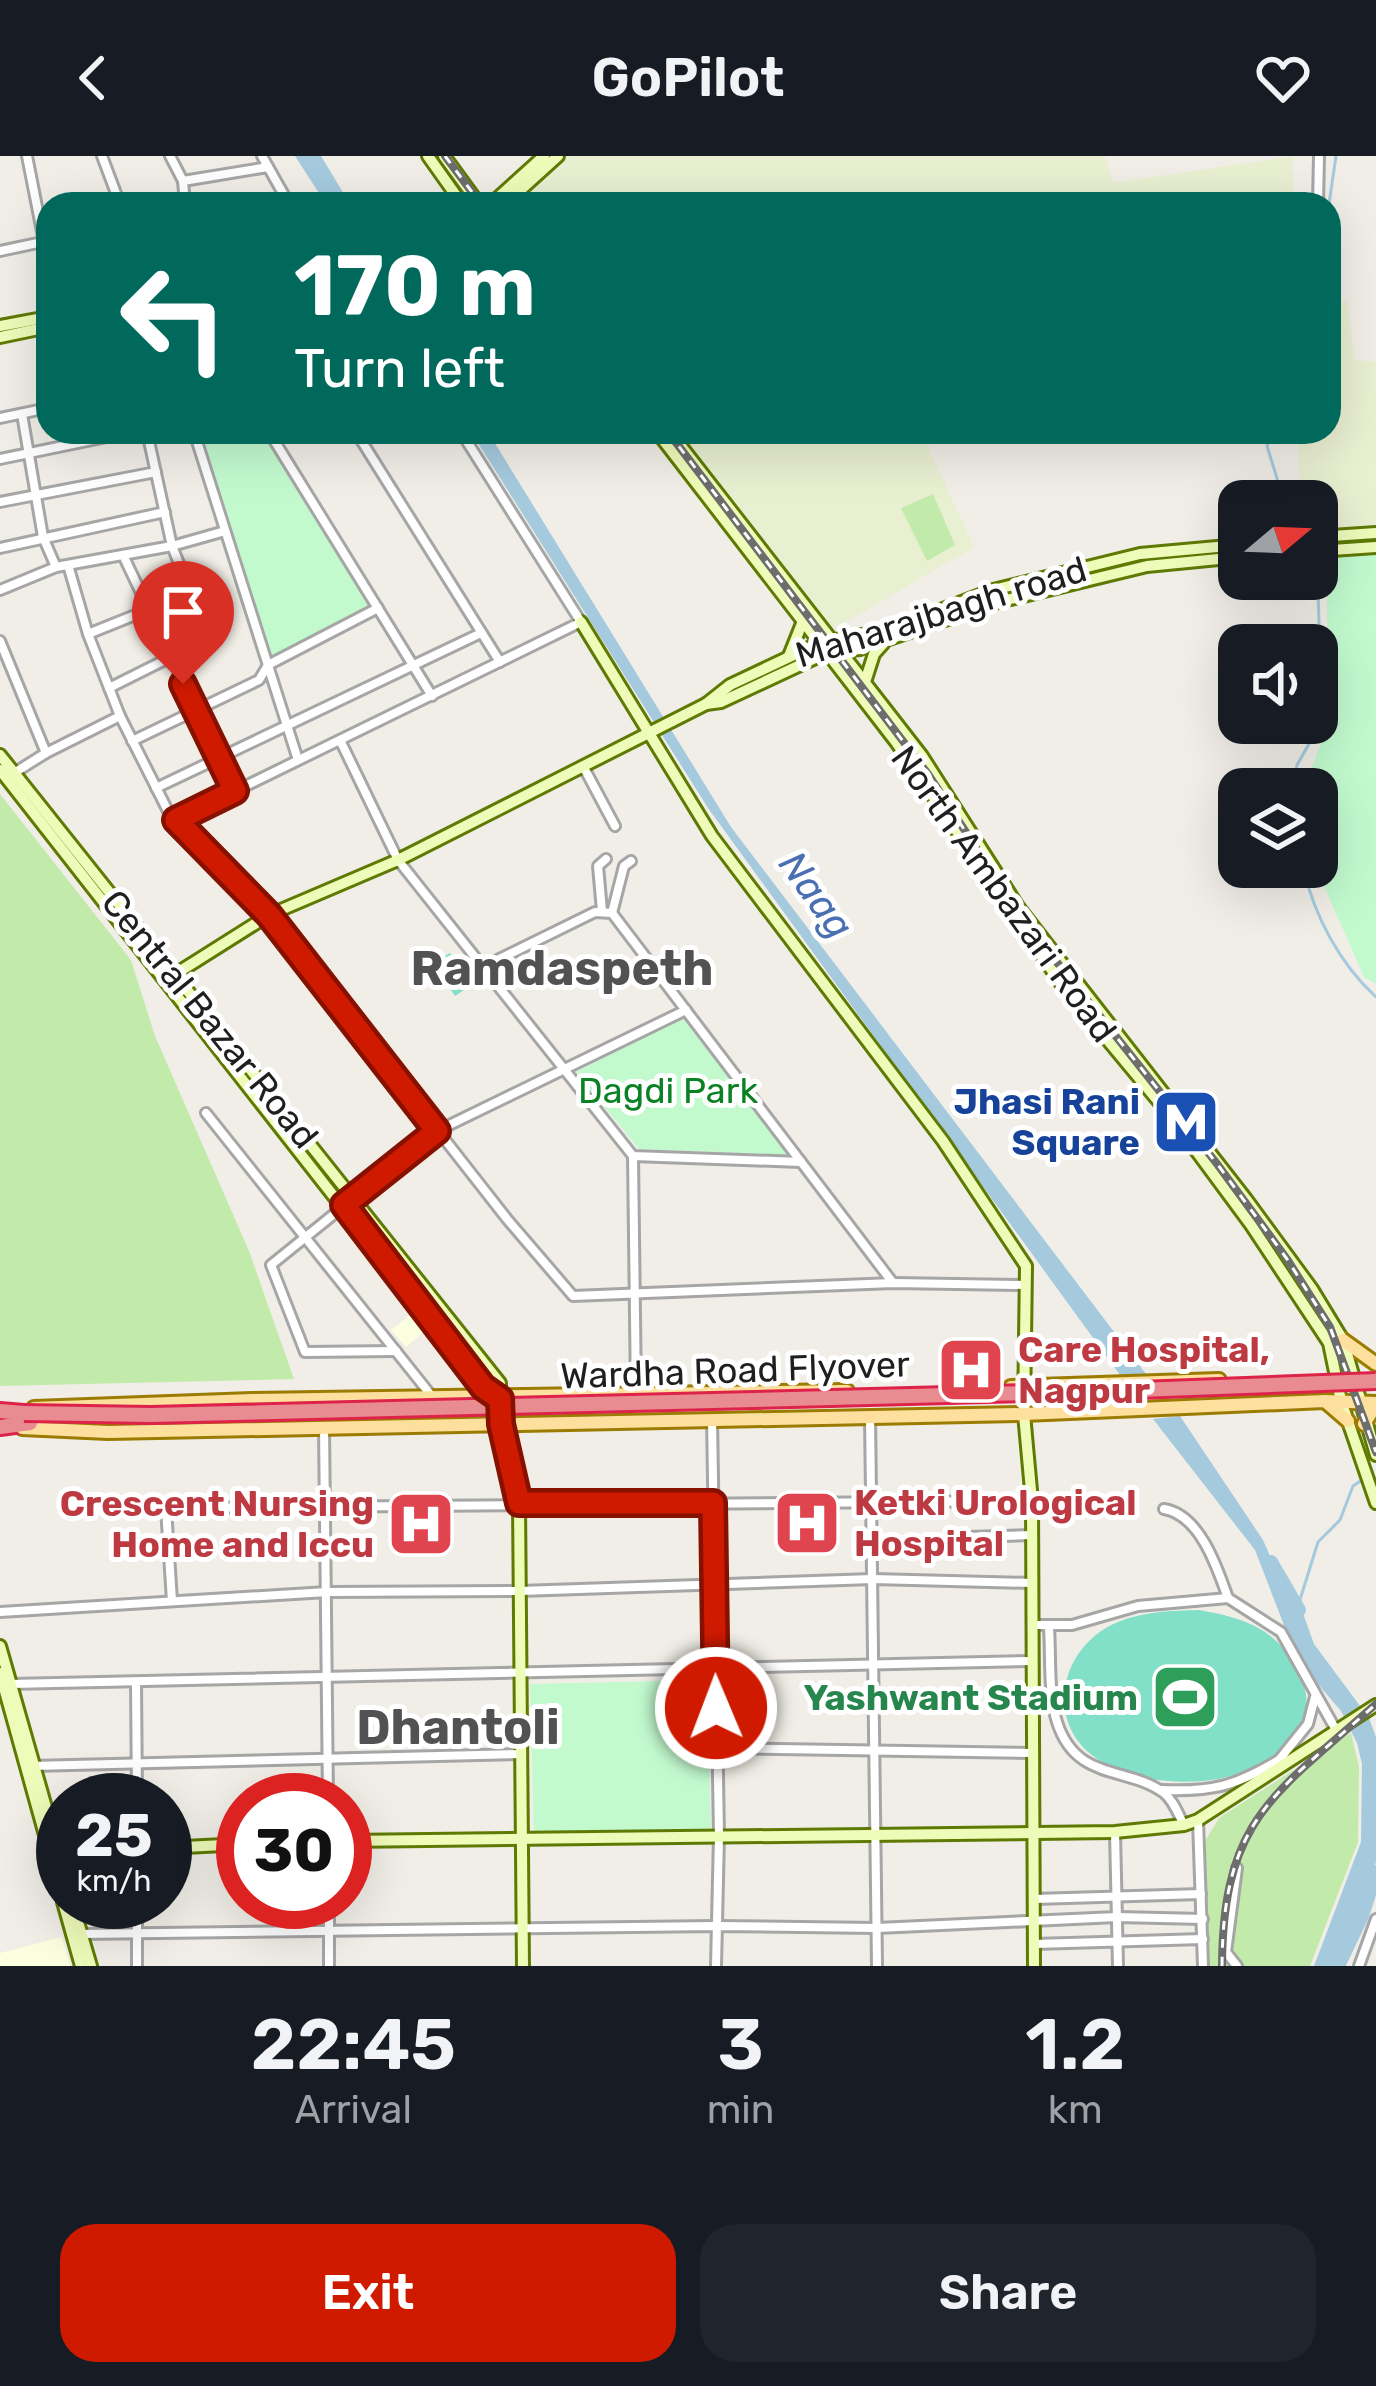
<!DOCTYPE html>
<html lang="en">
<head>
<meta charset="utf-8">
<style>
	body { margin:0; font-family:Rubik,sans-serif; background:#20242c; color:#f1f3f6; height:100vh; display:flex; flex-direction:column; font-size:45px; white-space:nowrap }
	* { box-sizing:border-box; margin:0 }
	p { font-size:39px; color:#9ea1a6 }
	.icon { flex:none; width:66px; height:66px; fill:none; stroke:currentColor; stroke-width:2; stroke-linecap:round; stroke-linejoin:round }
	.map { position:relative; height:1810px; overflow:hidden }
	.panel { display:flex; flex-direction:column; background:#171b24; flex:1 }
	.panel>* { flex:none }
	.top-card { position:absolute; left:36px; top:36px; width:1305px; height:252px; border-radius:36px; box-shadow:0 12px 48px #0002; background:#00695c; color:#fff; overflow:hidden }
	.needle { width:78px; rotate:71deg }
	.fabs { position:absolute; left:1218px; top:324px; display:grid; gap:24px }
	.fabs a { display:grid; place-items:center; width:120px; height:120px; border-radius:24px; background:#171b24; box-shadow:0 12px 48px #0002; font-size:60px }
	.speed { position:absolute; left:36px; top:1617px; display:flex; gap:24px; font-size:60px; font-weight:700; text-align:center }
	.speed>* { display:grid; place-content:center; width:156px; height:156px; border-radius:50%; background:#171b24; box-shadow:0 12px 48px #0002; line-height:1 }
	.speed small { font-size:30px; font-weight:400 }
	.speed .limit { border:18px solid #d22; background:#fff; color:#111 }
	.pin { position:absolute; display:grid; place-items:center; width:102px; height:102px; color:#fff; margin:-123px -51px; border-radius:50% 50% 50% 0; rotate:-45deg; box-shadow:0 0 12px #0007 }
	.pin .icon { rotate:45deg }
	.me { position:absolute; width:132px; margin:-66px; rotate:359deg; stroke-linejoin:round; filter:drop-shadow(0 0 9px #0008) }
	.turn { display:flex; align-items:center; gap:42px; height:252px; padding:0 60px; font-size:54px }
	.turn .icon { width:156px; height:156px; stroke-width:2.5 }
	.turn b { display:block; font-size:84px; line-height:102px }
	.eta { display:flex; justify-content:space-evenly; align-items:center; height:204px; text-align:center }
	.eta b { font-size:72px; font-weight:600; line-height:84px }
	.primary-button { display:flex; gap:24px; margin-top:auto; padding:24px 60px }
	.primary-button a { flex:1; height:138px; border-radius:36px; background:#cf1a00; color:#fff; font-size:48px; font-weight:600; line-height:138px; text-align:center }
	.primary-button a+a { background:#20242c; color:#f1f3f6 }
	header { display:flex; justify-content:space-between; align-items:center; height:156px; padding:0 60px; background:#171b24; font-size:54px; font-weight:600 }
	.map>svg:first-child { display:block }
	.education { fill:#fbffe0 }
	.farmland { fill:#e9efd1 }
	.grass { fill:#c2ebab }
	.park { fill:#c2face }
	.pitch { fill:#82e0c8 }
	.water { fill:#a5cade }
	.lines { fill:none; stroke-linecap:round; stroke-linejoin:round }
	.stream { stroke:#a5cade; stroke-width:3 }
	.river { stroke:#a5cade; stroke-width:14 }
	.street-casing { stroke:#a6a6a6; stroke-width:14 }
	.secondary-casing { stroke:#5e7a03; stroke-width:16 }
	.primary-casing { stroke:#9b7b00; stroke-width:18 }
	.highway-casing { stroke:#de234b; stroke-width:20 }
	.street { stroke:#fff; stroke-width:8 }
	.secondary { stroke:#effbb9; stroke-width:10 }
	.primary { stroke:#fde09d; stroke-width:12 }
	.highway { stroke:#e88c92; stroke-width:14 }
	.rail-casing { stroke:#6d6d6d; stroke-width:8 }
	.rail { stroke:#fff; stroke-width:3; stroke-dasharray:9; stroke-linecap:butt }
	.highway-bridge-casing { stroke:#de234b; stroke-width:20; stroke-linecap:butt }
	.highway-bridge { stroke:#e88c92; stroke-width:14 }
	.route-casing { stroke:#871100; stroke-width:30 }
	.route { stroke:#cf1a00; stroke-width:21 }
	.labels { text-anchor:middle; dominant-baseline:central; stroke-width:10; stroke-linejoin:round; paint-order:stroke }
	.street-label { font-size:36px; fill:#1f1f1f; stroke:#fff }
	.park-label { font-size:36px; fill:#0a8123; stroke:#fff }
	.transit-label { font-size:36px; font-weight:bold; fill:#164399; stroke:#fff; text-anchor:end }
	.health-label { font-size:36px; font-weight:bold; fill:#be3a42; stroke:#fff; text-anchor:start }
	.leisure-label { font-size:36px; font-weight:bold; fill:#27864d; stroke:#fff; text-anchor:end }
	.water-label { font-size:39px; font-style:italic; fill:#4a70b1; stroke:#fff }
	.district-label { font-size:48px; font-weight:bold; fill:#525252; stroke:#fff }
</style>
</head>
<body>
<header><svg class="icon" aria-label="back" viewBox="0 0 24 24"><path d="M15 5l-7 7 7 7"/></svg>GoPilot<svg class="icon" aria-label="heart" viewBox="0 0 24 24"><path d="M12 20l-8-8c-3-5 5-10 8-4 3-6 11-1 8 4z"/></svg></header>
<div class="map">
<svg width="1376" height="1810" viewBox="0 0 1376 1810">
	<rect width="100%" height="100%" fill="#f0eee6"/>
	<g class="education">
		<path d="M414,1156l13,17 -21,18 -15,-17z"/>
		<path d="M62,1781l8,29h-70v-13z"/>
	</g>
	<g class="farmland">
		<path d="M558,0h547l8,27 180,-27v48h-788z"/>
		<path d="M1329,145l19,1 6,58 22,2v166l-54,5 -5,-32h-8l-10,-27 -1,-42h31z"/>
		<path d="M672,276h249l53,115 -147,86z"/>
	</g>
	<g class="grass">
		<path d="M933,338l22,51 -28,16 -26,-53z"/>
		<path d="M0,638l131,166 24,76 94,215 45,128 -294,7z"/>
		<path d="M1351,1577l8,34 -1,75 -48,124h-104l-1,-125 14,-23z"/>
	</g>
	<g class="park">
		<path d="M194,276h70l110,178 -106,55z"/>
		<path d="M1376,395v433l-12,-7 -40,-91 -7,-39v-58h-10l-1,-6 23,-62 -3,-166z"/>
		<path d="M684,860l106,139 -151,-6 -63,-77z"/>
		<path d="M707,1524l4,149 -177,4 -4,-149z"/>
	</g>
	<g class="pitch">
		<path d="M450,797l23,31 -18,12 -22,-33z"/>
		<path d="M1199,1454c21,4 43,8 61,19 32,18 61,67 39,101 -38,60 -138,63 -193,34 -64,-32 -50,-117 12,-142 26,-11 53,-11 81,-12z"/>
	</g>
	<g class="water">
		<path d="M295,0h26l29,48h-24z"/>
		<path d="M471,276h17l243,395 415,547 -26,1 -412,-567z"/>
		<path d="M1180,1260l83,124 18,41 20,27 13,36 55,74 7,19v125l-33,104h-29l47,-124 1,-78 -5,-21 -16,-32 -24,-28 -30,-50 -32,-83 -102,-131z"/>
	</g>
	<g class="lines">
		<g class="stream">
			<path d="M1329,48l7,-48"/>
			<path d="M1273,276l-6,14 17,55"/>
			<path d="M1293,633l4,-24 25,-44 -5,-163"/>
			<path d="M1303,711c11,48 36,96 73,130"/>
			<path d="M1298,1450l20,-64 22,-22 13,-34 9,-6"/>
		</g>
		<g class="river">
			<path d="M1271,1406l28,48"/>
			<path d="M1338,1810l24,-50 14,-44"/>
		</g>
		<g class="street-casing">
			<g id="street">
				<path d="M27,0l17,86"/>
				<path d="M102,0l18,48"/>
				<path d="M170,0l13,25"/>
				<path d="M262,0l27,48"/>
				<path d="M185,48l-2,-23 85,-14"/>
				<path d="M1318,48l1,-48"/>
				<path d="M0,95l47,-10"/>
				<path d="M22,258l21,123 13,30"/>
				<path d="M0,262l48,-10"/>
				<path d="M194,276l104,328"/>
				<path d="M269,276l163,264"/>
				<path d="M356,276l144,230"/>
				<path d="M0,303l131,-27"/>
				<path d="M0,346l156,-30"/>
				<path d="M0,392l165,-36"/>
				<path d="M123,399l112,236"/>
				<path d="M68,409l20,69 32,82 49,97 100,102 238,304 66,77 320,-13 132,2"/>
				<path d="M0,434l56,-23 116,-21 53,-15"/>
				<path d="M88,478l62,-25"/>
				<path d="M0,485l46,112"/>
				<path d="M109,532l100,-50 -37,-92 -25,-114"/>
				<path d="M340,584l58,120 235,296 168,6"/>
				<path d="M132,585l127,-61 9,-15 110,-57"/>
				<path d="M583,610l32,60"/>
				<path d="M14,617l32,-20 74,-37"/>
				<path d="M156,632l325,-155"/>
				<path d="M176,664l405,-198 -120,-190"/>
				<path d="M602,755l-4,-45 8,-7"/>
				<path d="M612,757l12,-47 7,-5"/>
				<path d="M483,811l112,-55 17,1 281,370"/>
				<path d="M206,957l228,286"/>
				<path d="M633,1000l3,239"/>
				<path d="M396,1195l-91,1 -34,-87 166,-134 249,-121"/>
				<path d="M870,1260l7,550"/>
				<path d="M712,1263l7,417 -3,130"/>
				<path d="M324,1270l4,374"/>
				<path d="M1164,1353c36,6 53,58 64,89"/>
				<path d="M968,1381l63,-2"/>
				<path d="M172,1445l-6,-93 866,-7"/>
				<path d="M0,1456l327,-20 193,-1 353,-12 158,4"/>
				<path d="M1032,1469h40l66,-19 90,-8 53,34 55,98"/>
				<path d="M1049,1471c2,30 -1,66 8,95 19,60 71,44 107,71 10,8 14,21 20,32"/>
				<path d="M136,1526l1,118"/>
				<path d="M11,1528l1021,-23"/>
				<path d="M717,1592l316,5"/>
				<path d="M1279,1604l29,-36 7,-27"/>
				<path d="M31,1610l490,-12"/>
				<path d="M1162,1634c51,2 73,-4 117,-30"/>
				<path d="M1198,1664l5,146"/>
				<path d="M1115,1676l3,134"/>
				<path d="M1034,1743l167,-5"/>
				<path d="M329,1746v64"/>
				<path d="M81,1778l635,-8 161,2 240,-11 86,2"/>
				<path d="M1034,1788l169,-5"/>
				<path d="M137,1810v-64"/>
				<path d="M1237,1810l-11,-14 11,-84"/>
				<path d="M1359,1810l17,-47"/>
			</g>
		</g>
		<g class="secondary-casing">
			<g id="secondary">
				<path d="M428,0l34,48"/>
				<path d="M444,0l35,48"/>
				<path d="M491,48l53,-48"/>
				<path d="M505,48l53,-48"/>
				<path d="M0,170l48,-9"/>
				<path d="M0,181l48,-10"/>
				<path d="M657,276l239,310 166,243 107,129 82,111 78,118 12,58 35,102"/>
				<path d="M670,276l252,324 97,152 227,291 66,90 31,51 33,115"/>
				<path d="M1317,381l59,-4"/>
				<path d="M1317,395l59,-4"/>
				<path d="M581,466l131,214 231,305 83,125 -2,148 8,87 2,465"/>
				<path d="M789,500l14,-35"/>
				<path d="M865,526l9,-28 9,-10"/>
				<path d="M706,548l24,-19 89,-42 69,-13 105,-40 147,-36 99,-9"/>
				<path d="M0,599l500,628 1,40 18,80 4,463"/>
				<path d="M0,614l483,617 14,10"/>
				<path d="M166,824l103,-65 129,-55 308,-156 15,-2 105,-49 34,-4 138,-47 149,-36 92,-9"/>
				<path d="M0,1490l63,221"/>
				<path d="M0,1517l63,227"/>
				<path d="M345,1685l770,-9 69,-7 14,-5 178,-115"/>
				<path d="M165,1692l78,-4"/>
				<path d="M63,1746l18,64"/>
				<path d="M72,1746l19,64"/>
			</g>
		</g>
		<g class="primary-casing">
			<g id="primary">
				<path d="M1343,1184l33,24"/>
				<path d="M1011,1231l208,-7"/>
				<path d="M1326,1246l22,19"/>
				<path d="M34,1252l218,-8 595,-9"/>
				<path d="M1364,1268l12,-19"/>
				<path d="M22,1272l86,4 916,-18 301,-13 51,2"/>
			</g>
		</g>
		<g class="highway-casing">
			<g id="highway">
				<path d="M0,1255l24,2"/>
				<path d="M0,1271l30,-4"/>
			</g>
		</g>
		<use href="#street" class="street"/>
		<use href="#secondary" class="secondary"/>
		<use href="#primary" class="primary"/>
		<use href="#highway" class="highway"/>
		<g class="rail-casing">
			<g id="rail">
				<path d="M445,0l36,48"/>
				<path d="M668,276l260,342 94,144 196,247 69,94 43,68 46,125"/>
				<path d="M1222,1810c1,-148 52,-171 154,-262"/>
			</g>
		</g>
		<use href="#rail" class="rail"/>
		<g class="highway-bridge-casing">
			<path id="highway-bridge" d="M24,1257l127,2 961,-24 264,-10"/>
		</g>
		<use href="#highway-bridge" class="highway-bridge"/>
	</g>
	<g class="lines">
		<g class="route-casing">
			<path id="route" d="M183,528l52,107 -59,29 93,95 168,216 -93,74 139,182 17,12 1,25 18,79h194l3,205"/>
		</g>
		<use href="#route" class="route"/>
	</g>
	<defs>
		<g id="metro-square" transform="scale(3.45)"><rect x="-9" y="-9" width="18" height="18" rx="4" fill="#1a4fb4" stroke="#fff"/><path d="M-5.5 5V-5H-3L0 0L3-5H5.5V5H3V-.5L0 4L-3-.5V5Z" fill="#fff"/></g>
		<g id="hospital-square" transform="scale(3.45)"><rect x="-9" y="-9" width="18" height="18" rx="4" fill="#e0444e" stroke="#fff"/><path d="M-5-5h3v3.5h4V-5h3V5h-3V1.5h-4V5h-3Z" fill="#fff"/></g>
		<g id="stadium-square" transform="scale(3.45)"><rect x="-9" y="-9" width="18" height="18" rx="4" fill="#2e9e5b" stroke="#fff"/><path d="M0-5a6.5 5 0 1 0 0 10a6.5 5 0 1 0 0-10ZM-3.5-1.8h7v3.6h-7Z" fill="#fff"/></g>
	</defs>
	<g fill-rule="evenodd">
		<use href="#metro-square" x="1186" y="966"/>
		<use href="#hospital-square" x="971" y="1214"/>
		<use href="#hospital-square" x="807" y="1367"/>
		<use href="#hospital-square" x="421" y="1368"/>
		<use href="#stadium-square" x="1185" y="1541"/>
	</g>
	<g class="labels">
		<g class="street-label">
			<text transform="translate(941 456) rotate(-17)">Maharajbagh road</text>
			<text transform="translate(1004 738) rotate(54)">North Ambazari Road</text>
			<text transform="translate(210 863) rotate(51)">Central Bazar Road</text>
			<text transform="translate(735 1214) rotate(-2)">Wardha Road Flyover</text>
		</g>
		<g class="park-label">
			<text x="668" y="934">Dagdi Park</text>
		</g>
		<g class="transit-label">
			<text x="1140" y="945">Jhasi Rani<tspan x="1140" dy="41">Square</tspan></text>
		</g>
		<g class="health-label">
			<text x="1018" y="1193">Care Hospital,<tspan x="1018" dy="41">Nagpur</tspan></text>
			<text x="854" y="1346">Ketki Urological<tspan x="854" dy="41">Hospital</tspan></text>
			<text x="374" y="1347" text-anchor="end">Crescent Nursing<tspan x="374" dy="41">Home and Iccu</tspan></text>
		</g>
		<g class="leisure-label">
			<text x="1138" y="1541">Yashwant Stadium</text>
		</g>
		<g class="water-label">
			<text transform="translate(816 739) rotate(54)">Naag</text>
		</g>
		<g class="district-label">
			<text x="562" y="812">Ramdaspeth</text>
			<text x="458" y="1571">Dhantoli</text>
		</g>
	</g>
</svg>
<div class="fabs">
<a><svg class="needle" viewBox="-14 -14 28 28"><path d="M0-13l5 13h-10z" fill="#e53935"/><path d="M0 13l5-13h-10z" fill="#9ea1a6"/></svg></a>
<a><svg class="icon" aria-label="sound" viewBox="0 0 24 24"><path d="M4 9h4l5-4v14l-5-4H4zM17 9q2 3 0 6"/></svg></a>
<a><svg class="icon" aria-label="layers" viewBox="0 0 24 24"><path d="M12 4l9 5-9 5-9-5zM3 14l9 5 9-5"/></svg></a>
</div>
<div class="speed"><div>25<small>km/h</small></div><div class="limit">30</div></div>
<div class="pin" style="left:183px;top:528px;background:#d93025"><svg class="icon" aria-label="arrive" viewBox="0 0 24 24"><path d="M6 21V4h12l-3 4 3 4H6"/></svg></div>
<svg class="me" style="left:716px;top:1552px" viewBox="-20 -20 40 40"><circle r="17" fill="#cf1a00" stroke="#fff" stroke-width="3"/><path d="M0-11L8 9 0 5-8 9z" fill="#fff"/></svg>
<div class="top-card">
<div class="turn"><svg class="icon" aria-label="left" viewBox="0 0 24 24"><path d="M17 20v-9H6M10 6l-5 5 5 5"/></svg><div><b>170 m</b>Turn left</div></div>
</div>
</div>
<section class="panel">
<div class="eta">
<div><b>22:45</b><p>Arrival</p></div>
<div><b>3</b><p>min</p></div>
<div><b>1.2</b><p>km</p></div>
</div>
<div class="primary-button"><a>Exit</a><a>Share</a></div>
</section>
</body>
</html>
